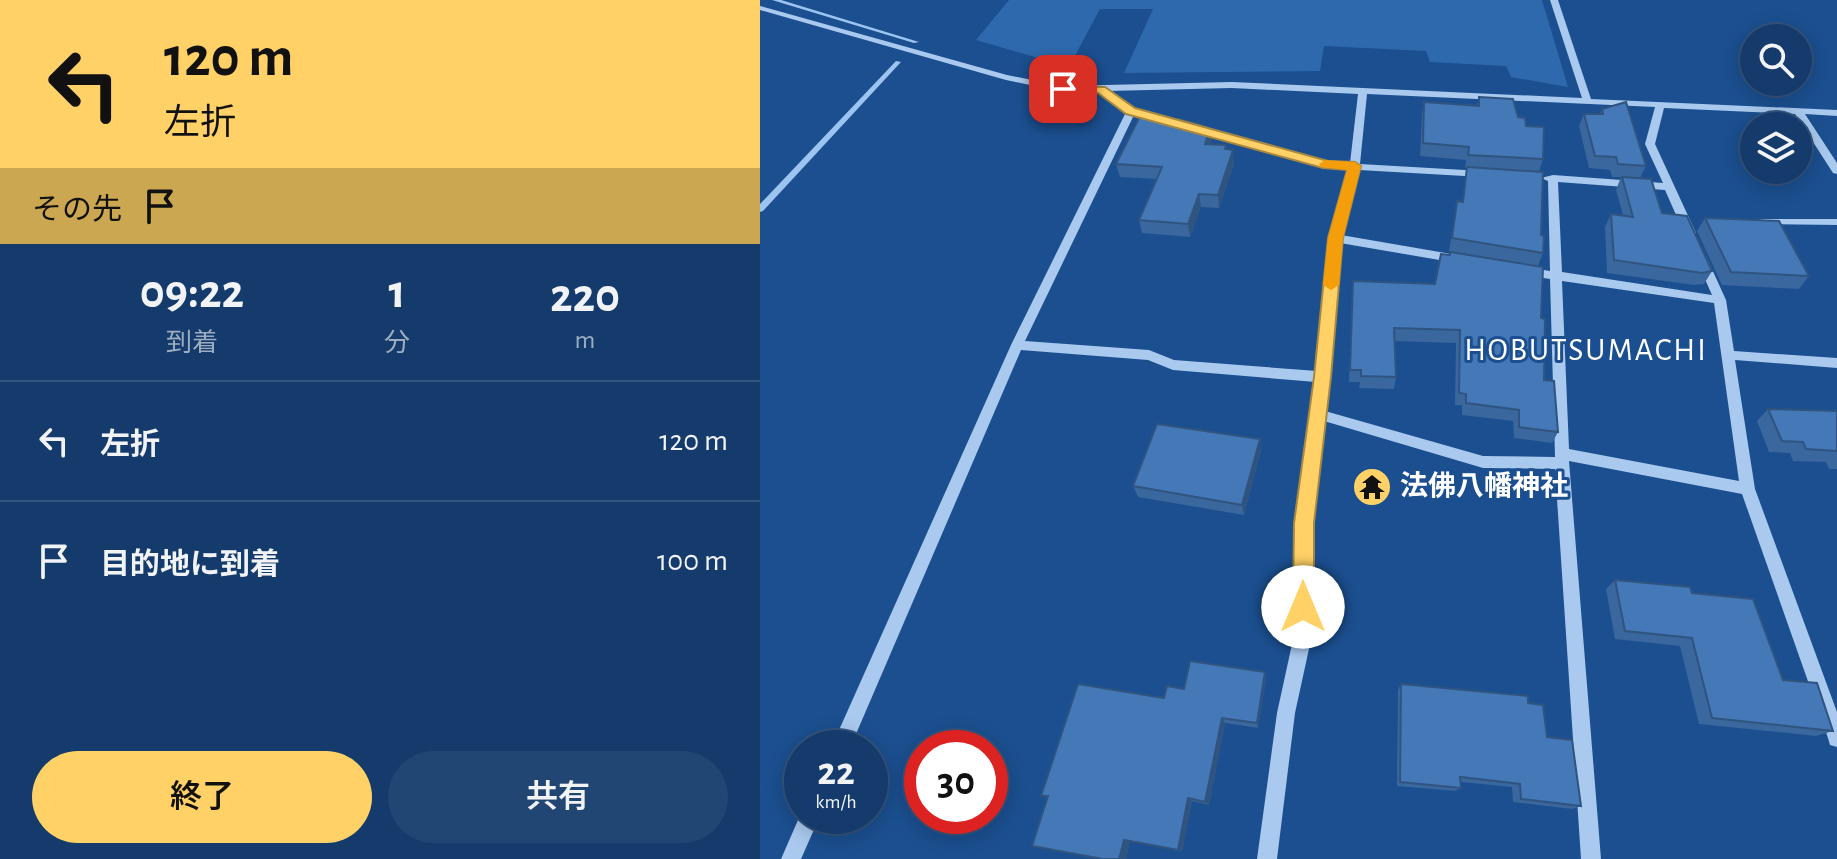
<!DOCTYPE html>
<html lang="ja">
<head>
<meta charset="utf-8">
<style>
	body { margin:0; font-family:"Alegreya Sans","Noto Sans JP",sans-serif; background:#214673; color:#f1f3f6; height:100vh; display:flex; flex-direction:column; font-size:30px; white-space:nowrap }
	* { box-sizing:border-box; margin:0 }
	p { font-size:26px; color:#9dadc1 }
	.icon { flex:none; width:44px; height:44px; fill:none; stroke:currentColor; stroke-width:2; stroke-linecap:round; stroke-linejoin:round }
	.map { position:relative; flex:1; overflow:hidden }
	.sheet { display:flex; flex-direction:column; background:#143b6b; width:760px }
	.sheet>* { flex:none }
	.guide { background:#ffd166; color:#111; overflow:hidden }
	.buttons { position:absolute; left:980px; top:24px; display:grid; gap:16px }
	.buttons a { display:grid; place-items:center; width:72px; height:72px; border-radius:50%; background:#143b6b; box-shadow:0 4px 20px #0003,0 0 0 2px #33557e; font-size:40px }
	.speed { position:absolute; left:24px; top:730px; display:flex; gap:16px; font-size:40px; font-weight:700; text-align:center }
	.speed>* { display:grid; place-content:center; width:104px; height:104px; border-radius:50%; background:#143b6b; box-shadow:0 4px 20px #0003,0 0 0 2px #33557e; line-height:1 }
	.speed small { font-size:20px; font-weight:400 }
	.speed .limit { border:12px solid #d22; background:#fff; color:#111 }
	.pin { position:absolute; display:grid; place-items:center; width:68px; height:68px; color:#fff; margin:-34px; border-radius:16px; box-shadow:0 4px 12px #0006 }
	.me { position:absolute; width:88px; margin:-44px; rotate:0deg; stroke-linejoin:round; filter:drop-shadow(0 0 6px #0008) }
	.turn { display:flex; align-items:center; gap:28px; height:168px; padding:0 32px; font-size:36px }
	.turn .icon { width:104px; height:104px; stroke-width:2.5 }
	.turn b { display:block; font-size:56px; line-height:68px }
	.then { display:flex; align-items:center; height:76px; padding:0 32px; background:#0003; gap:16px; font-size:30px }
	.eta { display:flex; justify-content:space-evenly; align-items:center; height:136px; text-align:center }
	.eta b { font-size:48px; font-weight:600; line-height:56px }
	.cta { display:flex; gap:16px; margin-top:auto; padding:16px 32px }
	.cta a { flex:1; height:92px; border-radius:48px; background:#ffd166; color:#111; font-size:32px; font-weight:600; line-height:92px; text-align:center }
	.cta a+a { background:#214673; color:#f1f3f6 }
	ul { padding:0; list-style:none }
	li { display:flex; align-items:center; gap:24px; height:120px; padding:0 32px; border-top:2px solid #33557e }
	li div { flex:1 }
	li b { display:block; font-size:30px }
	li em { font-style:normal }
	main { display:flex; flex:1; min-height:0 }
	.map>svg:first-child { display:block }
	.green { fill:#2e69ad }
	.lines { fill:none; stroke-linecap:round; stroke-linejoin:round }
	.stream { fill:#9cc4f0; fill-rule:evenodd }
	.minor { fill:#a9c9ee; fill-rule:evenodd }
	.wall { fill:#3a679d }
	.shaded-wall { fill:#305480 }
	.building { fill:#4478b7; stroke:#305480; stroke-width:2 }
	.route { fill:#ffd166; stroke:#a68842; stroke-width:2 }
	.slow { fill:#f59e0b }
	.labels { text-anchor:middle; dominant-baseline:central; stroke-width:6; stroke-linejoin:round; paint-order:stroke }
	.poi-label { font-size:28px; font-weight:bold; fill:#fff; stroke:#1b4f8f; text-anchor:start }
	.quarter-label { font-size:32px; letter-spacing:2px; fill:#fff; stroke:#1b4f8f }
</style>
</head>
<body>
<main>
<section class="sheet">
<div class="guide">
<div class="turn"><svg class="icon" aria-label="left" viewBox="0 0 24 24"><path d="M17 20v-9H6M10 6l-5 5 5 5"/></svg><div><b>120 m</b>左折</div></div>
<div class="then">その先<svg class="icon" aria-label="arrive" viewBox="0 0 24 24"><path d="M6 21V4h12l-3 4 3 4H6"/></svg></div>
</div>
<div class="eta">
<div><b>09:22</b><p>到着</p></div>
<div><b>1</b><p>分</p></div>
<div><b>220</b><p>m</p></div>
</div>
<ul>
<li><svg class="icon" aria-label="left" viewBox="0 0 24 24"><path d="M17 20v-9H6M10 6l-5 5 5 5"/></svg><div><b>左折</b></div><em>120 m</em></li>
<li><svg class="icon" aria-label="arrive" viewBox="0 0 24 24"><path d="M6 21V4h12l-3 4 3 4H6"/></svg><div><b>目的地に到着</b></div><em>100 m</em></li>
</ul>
<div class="cta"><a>終了</a><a>共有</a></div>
</section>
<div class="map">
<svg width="1077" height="859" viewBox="0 0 1077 859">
	<rect width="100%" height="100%" fill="#1b4f8f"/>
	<path class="green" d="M249,0h533l26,87 -57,-10 -5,-11 -76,-4 -4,-11 -102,-5 -4,25 -196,2 29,-64h-53l-31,58 -93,-27z"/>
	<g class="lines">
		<g class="stream">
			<path d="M12,0h9l138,42 -5,1z"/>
			<path d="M136,61l5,1 -138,149 -3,1v-8z"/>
		</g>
		<g class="minor">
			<path d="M790,0h8l33,99 246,11v6l-32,-2 32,49v11l-4,-1 -38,-59 -131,-6 -9,36 41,89 -6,4 -6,-4 -19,-43 -107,-8 4,90 150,23 -16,-36 6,-4 4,1 20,44 8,51 103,7v10l-102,-8 20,129 82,223v35l-7,-2 -2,-7 -86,-244 -173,-33 32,398h-20l-26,-390 -72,-1 -159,-47 -12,102v112l-17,78 -18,146h-20l20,-146 17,-78 2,-112 20,-141 -143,-12 -25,-10 -127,-10 -171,398h-19l180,-403 115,-233 -29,-21 -34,1 -57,-12 -246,-70v-4l247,69 56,11 169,-4 350,16zM472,88l126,6 -8,69 -22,-1 -132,-36 -5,3 133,38 25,2 -20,69 -12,133 -143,-11 -25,-10 -124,-9 109,-226 34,9 5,-3 -39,-12 -26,-18zM607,94l288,13 -10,37 18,39 -110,-8 -12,3 7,3 2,90 -25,-4 -6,4 6,4 25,4 5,178 -72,-1 -158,-45 15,-168 117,20 6,-4 -6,-4 -116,-20 18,-65 123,7 5,-3 -5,-3 -122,-7zM802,281l152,22 25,178 -170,-32z"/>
			<path d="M1002,219h75v6l-79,-1v-4z"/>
			<path d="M42,811v5h18l-19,43h-20z"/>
		</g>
	</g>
	<g class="wall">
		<path d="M719,97l39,20 8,9 17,33 -4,12 2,64 2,18 -5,13 -89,-15 8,-50 5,1 5,-34h-2l1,-8 -46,-4 2,-42 2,-12 53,3z"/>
		<path d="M842,109l44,57 -6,12 22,35 50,58 -8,13 -10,1 -87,-12 -2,-46 6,-13 12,1 -7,-25 5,-13h-9l-2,-7 -21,-2 -10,-42 5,-12h16z"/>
		<path d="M443,125v3l7,1 1,15 15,1 1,4 7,14 -15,45 -18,-1 -11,30 -48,-4 -3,-13 18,-41 -37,-2 -4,-13z"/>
		<path d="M945,218l104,58 -10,13 -77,-4 -25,-54z"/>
		<path d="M593,281l82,3 106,34 3,62 14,52 -6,11 -38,-5 -1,-17 -51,-6v-10h-7l1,-62 -62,-2 2,36 -2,12 -35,-1 1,-6h-11z"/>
		<path d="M1008,409l69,2v58h-8l-3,-7 -33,-1 -3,-8 -21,-1 -12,-31z"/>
		<path d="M501,450l-17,65 -106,-18 -5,-11z"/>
		<path d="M855,580l77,13 91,87 50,51 -17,5 -117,-12 -19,-78 -65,-7 -9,-50z"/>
		<path d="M506,679l-8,49 -33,-5 -16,82 -17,-4 -10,50 -52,-10 -4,18h-23l-55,-61 -7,-2 123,-98 20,-9z"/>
		<path d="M641,684l127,19 19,34 34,69 -9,3 -59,-7 -1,-15 -51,-5v6l-6,3 -58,-5 1,-96z"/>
	</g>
	<g class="shaded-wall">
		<path d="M450,129l2,13 -6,14 -1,-12z"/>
		<path d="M473,150l1,13 -15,45 -1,-13z"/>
		<path d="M439,194l2,13 -11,30 -2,-13z"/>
		<path d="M500,439l1,11 -17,65 -2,-10z"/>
		<path d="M505,672l1,7 -8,49 -1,-5z"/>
		<path d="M462,718l3,5 -16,82 -4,-3z"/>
		<path d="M428,798l4,3 -10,50 -4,-1z"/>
		<path d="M364,840l6,1 -4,18h-7z"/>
	</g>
	<g class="building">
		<path d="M719,97l34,2 5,18 7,1 1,8 18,1 -1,32 -75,-4 1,-8 -46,-4 1,-41 55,4z"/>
		<path d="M866,102l20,64 -28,-2 -2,-7 -21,-1 -11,-42h19l-1,-5z"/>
		<path d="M380,116l40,3 23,6 -2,3 9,1 -5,15 21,1 -1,4 8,1 -15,45 -19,-1 -11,30 -49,-4 23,-53 -46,-3z"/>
		<path d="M707,167l76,5 -2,63 3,1 -1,17 -91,-15 5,-37 6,1z"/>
		<path d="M862,177l29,2 11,34 25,3 25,55 -10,2 -88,-13 -3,-46 22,3z"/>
		<path d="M945,218l74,3 30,55 -78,-4z"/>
		<path d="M690,252l93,15 -2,51 4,1 -1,61 10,1 4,51 -39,-5v-17l-53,-7v-9l-7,-1 1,-63 -66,-2 2,49 -35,-1v-6h-11l3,-89 82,3 6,-30 9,1z"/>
		<path d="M1008,409l69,2v40l-31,-2 -3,-7 -21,-1z"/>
		<path d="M397,424l103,15 -18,66 -109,-19z"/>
		<path d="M855,580l75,7 2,6 61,6 30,81 34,3 16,48 -121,-13 -20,-80 -67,-7z"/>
		<path d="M430,661l75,11 -8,51 -35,-5 -17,84 -17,-4 -10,52 -54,-10 -5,19h-16l-71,-13 16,-50h-7l37,-112 86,14 3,-12 17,3z"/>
		<path d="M641,684l127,12v7l15,2 4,32 25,3 9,66 -60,-7 -1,-15 -60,-7 1,11 -61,-6z"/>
	</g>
	<path class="route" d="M303,86l42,1 30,21 193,53 27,1 6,4 -18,72 -12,139 -17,146v84l-3,8 -8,3 -7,-3 -3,-8 1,-84 20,-146 14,-139 19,-68 -24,-2 -197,-54 -28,-21 -39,-1 -2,-3z"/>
	<path class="slow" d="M565,160l30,2 6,4 -18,72 -4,47 -8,5 -8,-5 5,-47 19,-68 -26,-3 -2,-3z"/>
	<defs>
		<g id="temple-disc" transform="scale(2)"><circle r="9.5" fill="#ffd166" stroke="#1b4f8f"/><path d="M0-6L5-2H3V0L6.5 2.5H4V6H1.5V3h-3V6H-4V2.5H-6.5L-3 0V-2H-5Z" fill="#111"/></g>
	</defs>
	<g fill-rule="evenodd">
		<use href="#temple-disc" x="612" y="487"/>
	</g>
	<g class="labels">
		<g class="poi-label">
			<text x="640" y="487">法佛八幡神社</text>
		</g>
		<g class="quarter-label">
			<text x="826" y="350">HOBUTSUMACHI</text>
		</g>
	</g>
</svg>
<div class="buttons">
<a><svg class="icon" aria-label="search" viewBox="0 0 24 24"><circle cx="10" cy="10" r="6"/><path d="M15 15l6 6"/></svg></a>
<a><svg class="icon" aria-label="layers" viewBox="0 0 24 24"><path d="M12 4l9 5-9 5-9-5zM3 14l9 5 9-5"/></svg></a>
</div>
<div class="speed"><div>22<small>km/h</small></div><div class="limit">30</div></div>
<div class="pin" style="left:303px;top:89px;background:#d93025"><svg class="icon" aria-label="arrive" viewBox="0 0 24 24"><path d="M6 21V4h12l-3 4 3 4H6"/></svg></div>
<svg class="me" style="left:543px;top:607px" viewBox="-20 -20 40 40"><circle r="19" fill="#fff"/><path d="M0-13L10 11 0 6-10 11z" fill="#ffd166"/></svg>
</div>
</main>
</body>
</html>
